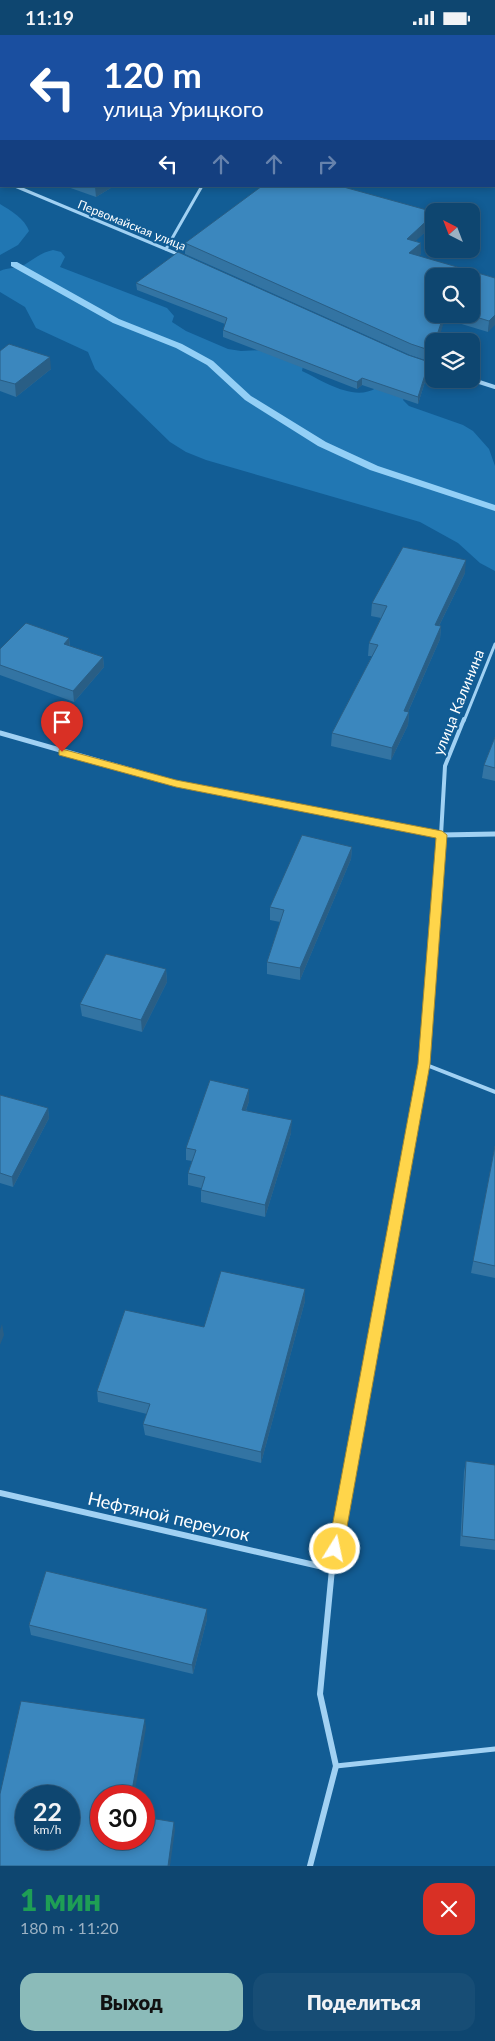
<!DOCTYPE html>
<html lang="ru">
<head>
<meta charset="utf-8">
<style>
	body { margin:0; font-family:Lato,sans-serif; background:#174d75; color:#f1f3f6; height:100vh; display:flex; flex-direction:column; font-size:19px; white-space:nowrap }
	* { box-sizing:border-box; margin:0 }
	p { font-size:16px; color:#9bb1c3 }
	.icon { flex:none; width:28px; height:28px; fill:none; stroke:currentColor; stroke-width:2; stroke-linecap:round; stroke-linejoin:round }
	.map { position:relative; height:1831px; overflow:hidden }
	.side { display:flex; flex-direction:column; background:#0e4670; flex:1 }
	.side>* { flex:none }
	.guide { position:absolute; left:0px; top:0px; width:495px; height:152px; box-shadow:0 2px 8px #0003,0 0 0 1px #2e5e83; background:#1a4fa0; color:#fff; overflow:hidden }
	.needle { width:32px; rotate:318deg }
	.controls { position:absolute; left:425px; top:168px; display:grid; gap:10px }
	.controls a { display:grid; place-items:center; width:55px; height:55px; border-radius:10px; background:#0e4670; box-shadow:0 2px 8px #0003,0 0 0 1px #2e5e83; font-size:25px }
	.speed { position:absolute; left:15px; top:1750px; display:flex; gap:10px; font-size:25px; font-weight:700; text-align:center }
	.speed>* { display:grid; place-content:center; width:65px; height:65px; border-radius:50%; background:#0e4670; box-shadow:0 2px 8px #0003,0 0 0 1px #2e5e83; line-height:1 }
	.speed small { font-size:12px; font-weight:400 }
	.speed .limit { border:8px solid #d22; background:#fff; color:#111 }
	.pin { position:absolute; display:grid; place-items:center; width:42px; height:42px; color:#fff; margin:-51px -21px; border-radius:50% 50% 50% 0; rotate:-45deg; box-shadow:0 0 5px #0007 }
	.pin .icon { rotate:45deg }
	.me { position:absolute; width:55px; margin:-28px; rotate:10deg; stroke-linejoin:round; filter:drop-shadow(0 0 4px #0008) }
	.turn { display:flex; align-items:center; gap:18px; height:105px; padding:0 20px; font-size:22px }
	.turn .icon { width:65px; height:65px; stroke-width:2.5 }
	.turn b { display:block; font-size:35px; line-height:42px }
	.lanes { display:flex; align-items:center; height:48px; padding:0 20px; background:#0003; justify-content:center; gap:25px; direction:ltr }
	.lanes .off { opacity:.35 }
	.round { display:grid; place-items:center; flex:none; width:52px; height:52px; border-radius:15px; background:#174d75 }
	.overview { display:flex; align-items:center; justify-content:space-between; height:85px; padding:0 20px }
	h1 { font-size:30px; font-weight:800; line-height:38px; color:#1e9e55 }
	.button { display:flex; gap:10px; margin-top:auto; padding:10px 20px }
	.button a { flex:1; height:58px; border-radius:15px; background:#8bbbb9; color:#111; font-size:20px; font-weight:800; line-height:58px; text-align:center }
	.button a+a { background:#174d75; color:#f1f3f6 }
	.status { display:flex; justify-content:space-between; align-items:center; height:35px; padding:0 25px; background:#0e4670; direction:ltr }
	.status svg { height:14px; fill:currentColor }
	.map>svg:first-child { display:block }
	.green { fill:#2177b3 }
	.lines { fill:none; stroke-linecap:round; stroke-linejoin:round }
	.stream { fill:#93cff6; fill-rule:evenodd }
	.lane-far2 { stroke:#a1d1f3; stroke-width:3 }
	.lane-far1 { stroke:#a1d1f3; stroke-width:4 }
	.lane { stroke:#a1d1f3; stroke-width:5 }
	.street-far3 { stroke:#a1d1f3; stroke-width:3 }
	.street-far2 { stroke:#a1d1f3; stroke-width:4 }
	.street-far1 { stroke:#a1d1f3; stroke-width:5 }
	.street { stroke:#a1d1f3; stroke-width:6 }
	.wall { fill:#3374a3; fill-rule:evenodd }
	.shaded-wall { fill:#295e85 }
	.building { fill:#3b87be; stroke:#295e85; fill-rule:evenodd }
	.route { fill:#ffd54a; stroke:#a68a30 }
	.labels { text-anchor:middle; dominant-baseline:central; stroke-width:4; stroke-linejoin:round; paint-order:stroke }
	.far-street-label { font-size:12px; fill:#fff; stroke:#125d95 }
	.street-label { font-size:15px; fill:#fff; stroke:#125d95 }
	.near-street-label { font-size:18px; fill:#fff; stroke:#125d95 }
</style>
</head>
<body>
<div class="status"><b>11:19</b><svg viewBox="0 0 49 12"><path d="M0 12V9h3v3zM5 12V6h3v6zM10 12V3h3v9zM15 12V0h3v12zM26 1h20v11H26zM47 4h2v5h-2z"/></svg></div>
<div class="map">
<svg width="495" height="1831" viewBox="0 0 495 1831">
	<rect width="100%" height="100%" fill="#125d95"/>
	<g class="green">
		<path d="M0,169c10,6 25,15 29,27l-11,14 -18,10z"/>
		<path d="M53,215l8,2 4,5 -5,10 107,41 7,8 -2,6 14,9 42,18 13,2 21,-1 41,16 -1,5c21,10 52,31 74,17l30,7 -3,5 6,6 54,19 10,6 16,18 6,17v105l-15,-8 -22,-20 -38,-21 -214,-62 -20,-8 -16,-10 -75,-73 -7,-17 -52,-24 -11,-21 -25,-15v-21c8,-4 16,-2 24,-6 10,-6 16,-12 29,-15z"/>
	</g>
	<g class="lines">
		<path class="stream" d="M11,227h6l102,57 63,25 31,17 38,35 75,46 52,24 117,39v6l-125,-41 -52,-24 -73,-46 -38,-35 -31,-17 -63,-25 -102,-57z"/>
		<path class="lane-far2" d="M464,686l31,-77"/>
		<g class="lane-far1">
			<path d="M441,800l4,-69 19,-47"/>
			<path d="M424,1029l71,28"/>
		</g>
		<path class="lane" d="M336,1731l159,-17"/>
		<g class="street-far3">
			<path d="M15,151l167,70"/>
			<path d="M166,214l36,-63"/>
		</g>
		<path class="street-far2" d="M470,344l25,8"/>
		<g class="street-far1">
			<path d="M0,698l176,50 265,52 54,-1"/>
			<path d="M396,1185l28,-156 17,-229"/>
		</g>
		<g class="street">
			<path d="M0,1458l332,76"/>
			<path d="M310,1831l26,-100 -16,-72 12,-125 64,-350"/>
		</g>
	</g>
	<g class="wall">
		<path d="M1,37v92l-1,-7v-84z"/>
		<path d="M65,151h49l-18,11z"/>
		<path d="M434,177v12l-19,17 6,2v11l-3,2 77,22 -7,54 -43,-13 -11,22v12l-3,9 -21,-7 -225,-101v-11zM471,241v38h-37z"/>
		<path d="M136,248l272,72 21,7v7l-11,35 -56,-19 -5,4 -134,-52v-7l2,-6 -88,-34z"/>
		<path d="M0,316l51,18 -35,28 -16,-6z"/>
		<path d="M465,538l-26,53h2l-1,13 -32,73h1l-1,13 -17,35 -60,-14 1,-13 40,-77h-4l1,-13 12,-25 -10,-2 1,-13z"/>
		<path d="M69,603l1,8 33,11 1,10 -30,35 -74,-27v-26z"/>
		<path d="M495,702v44l-13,-3 2,-13z"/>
		<path d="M352,812l-1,12 -51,121 -33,-6v-12l13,-40 -10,-2v-13z"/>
		<path d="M166,934l1,13 -25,50 -60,-16 -2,-12z"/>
		<path d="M0,1060l48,13 1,10 -36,69 -13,-4z"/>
		<path d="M249,1066l-3,9 45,23 -26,84 -64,-15v-14l-13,-3v-12l4,-12 -6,-1v-12z"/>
		<path d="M495,1111v132l-24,-5z"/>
		<path d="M305,1254v12l-44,162 -116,-28 -2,-11 4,-10 -49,-12 -1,-11 107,-64z"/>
		<path d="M466,1426l29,4v85l-35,-4 4,-74z"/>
		<path d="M207,1584l-14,55 -162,-39 -2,-10z"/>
	</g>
	<g class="shaded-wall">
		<path d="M428,0h11l-2,1h-11z"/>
		<path d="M96,151h18l-18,11 -1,-10z"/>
		<path d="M434,179v10l-28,26 1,-11z"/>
		<path d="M421,208v11l-13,10 1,-11z"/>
		<path d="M444,279h1v5l-7,22h-3z"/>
		<path d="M495,280v10l-7,7 1,-11z"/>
		<path d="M434,310v8l-3,9 1,-11z"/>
		<path d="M50,322l1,12 -35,28 -1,-13z"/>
		<path d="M429,327v7l-11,35v-7z"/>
		<path d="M362,343v7l-5,4v-7z"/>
		<path d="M466,525l-1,13 -32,65 2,-13z"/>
		<path d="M441,591l-1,13 -37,84 1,-12z"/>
		<path d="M69,603l1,11 -6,-5z"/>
		<path d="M103,622l1,10 -30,35 -1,-11z"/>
		<path d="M409,677l-1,13 -17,35 1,-12z"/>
		<path d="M352,812l-1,12 -51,121v-12z"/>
		<path d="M166,934l1,13 -25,50 -1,-12z"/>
		<path d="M249,1054v12l-7,21v-12z"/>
		<path d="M48,1073l1,10 -36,69 -1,-10z"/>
		<path d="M292,1085l-1,13 -26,84v-12z"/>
		<path d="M305,1254v12l-44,162v-11z"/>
		<path d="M2,1289l2,11 -4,10v-15z"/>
		<path d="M207,1574v10l-14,55 -1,-9z"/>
		<path d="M145,1684l1,9 -12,68h-3z"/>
		<path d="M174,1787l1,8 -5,36h-2z"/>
	</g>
	<g class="building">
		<path d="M235,0h193l-2,1h-193z"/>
		<path d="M1,37v74h-1v-73z"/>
		<path d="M262,151h78l94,26v2l-27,25 14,4 -12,10 86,25v37l-6,6 -23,-7h5v-38h-37v38h10l-9,27h-1v4l-2,6 -21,-7 -226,-101z"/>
		<path d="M178,217l230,103 21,7 -11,35 -56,-19 -5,4 -134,-52 4,-12 -91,-35z"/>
		<path d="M9,309l41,13 -35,27 -15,-4v-29z"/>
		<path d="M403,512l63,13 -31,65 6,1 -37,85 5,1 -17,36 -60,-15 46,-88 -9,-2 18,-37 -15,-3z"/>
		<path d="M26,588l43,15 -5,6 39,13 -30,34 -73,-26v-16z"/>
		<path d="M495,702v31l-11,-3z"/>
		<path d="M302,800l50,12 -52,121 -33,-6 17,-52 -14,-3z"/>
		<path d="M106,919l60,15 -25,51 -61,-16z"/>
		<path d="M210,1045l39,9 -7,21 50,10 -27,85 -64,-15 4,-13 -17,-4 8,-23 -10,-2z"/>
		<path d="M0,1060l48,13 -36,69 -12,-4z"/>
		<path d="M495,1111v120l-22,-5z"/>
		<path d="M221,1236l84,18 -44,163 -118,-28 7,-20 -53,-13 28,-81 79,17z"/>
		<path d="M466,1426l29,4v75l-33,-4z"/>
		<path d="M46,1536l161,38 -15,56 -163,-40z"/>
		<path d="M21,1666l124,18 -14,77h-30v43h43v-22l30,5 -6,44h-168v-72zM26,1761h43v43h-43z"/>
	</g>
	<path class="route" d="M62,714l114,31 266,51 5,4 -17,229 -87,485 -2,6 -6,2 -5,-2 -2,-6 90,-485 18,-226 -260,-51 -117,-32v-5z"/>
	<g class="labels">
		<g class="far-street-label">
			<text transform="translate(132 190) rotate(22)">Первомайская улица</text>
		</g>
		<g class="street-label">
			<text transform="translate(458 667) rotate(-68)">улица Калинина</text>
		</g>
		<g class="near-street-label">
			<text transform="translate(169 1481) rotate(13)">Нефтяной переулок</text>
		</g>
	</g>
</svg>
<div class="controls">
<a><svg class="needle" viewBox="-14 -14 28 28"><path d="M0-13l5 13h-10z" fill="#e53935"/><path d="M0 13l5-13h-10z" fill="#9bb1c3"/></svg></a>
<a><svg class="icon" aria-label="search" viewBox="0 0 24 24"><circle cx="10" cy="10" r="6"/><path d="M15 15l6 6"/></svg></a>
<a><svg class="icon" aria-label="layers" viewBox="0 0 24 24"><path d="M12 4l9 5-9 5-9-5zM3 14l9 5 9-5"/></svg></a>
</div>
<div class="speed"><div>22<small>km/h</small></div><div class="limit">30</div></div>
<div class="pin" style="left:62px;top:717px;background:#d93025"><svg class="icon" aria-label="arrive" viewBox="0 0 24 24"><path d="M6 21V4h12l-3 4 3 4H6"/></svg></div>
<svg class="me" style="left:335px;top:1514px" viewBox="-20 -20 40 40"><circle r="17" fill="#ffd54a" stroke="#fff" stroke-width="3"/><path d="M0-11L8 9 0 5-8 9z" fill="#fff"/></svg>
<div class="guide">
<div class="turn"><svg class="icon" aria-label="left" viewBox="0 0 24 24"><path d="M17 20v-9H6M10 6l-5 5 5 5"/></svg><div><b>120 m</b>улица Урицкого</div></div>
<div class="lanes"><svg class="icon" aria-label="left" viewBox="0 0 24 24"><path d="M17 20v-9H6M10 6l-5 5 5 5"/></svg><svg class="icon off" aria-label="ahead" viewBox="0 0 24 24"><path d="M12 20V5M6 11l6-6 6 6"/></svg><svg class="icon off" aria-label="ahead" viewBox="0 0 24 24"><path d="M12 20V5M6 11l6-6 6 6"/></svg><svg class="icon off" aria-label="right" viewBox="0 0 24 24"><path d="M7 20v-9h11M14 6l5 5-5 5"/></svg></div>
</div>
</div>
<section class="side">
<div class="overview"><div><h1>1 мин</h1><p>180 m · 11:20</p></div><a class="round" style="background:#d93025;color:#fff"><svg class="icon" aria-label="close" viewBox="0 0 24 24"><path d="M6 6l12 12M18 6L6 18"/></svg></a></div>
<div class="button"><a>Выход</a><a>Поделиться</a></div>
</section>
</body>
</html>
